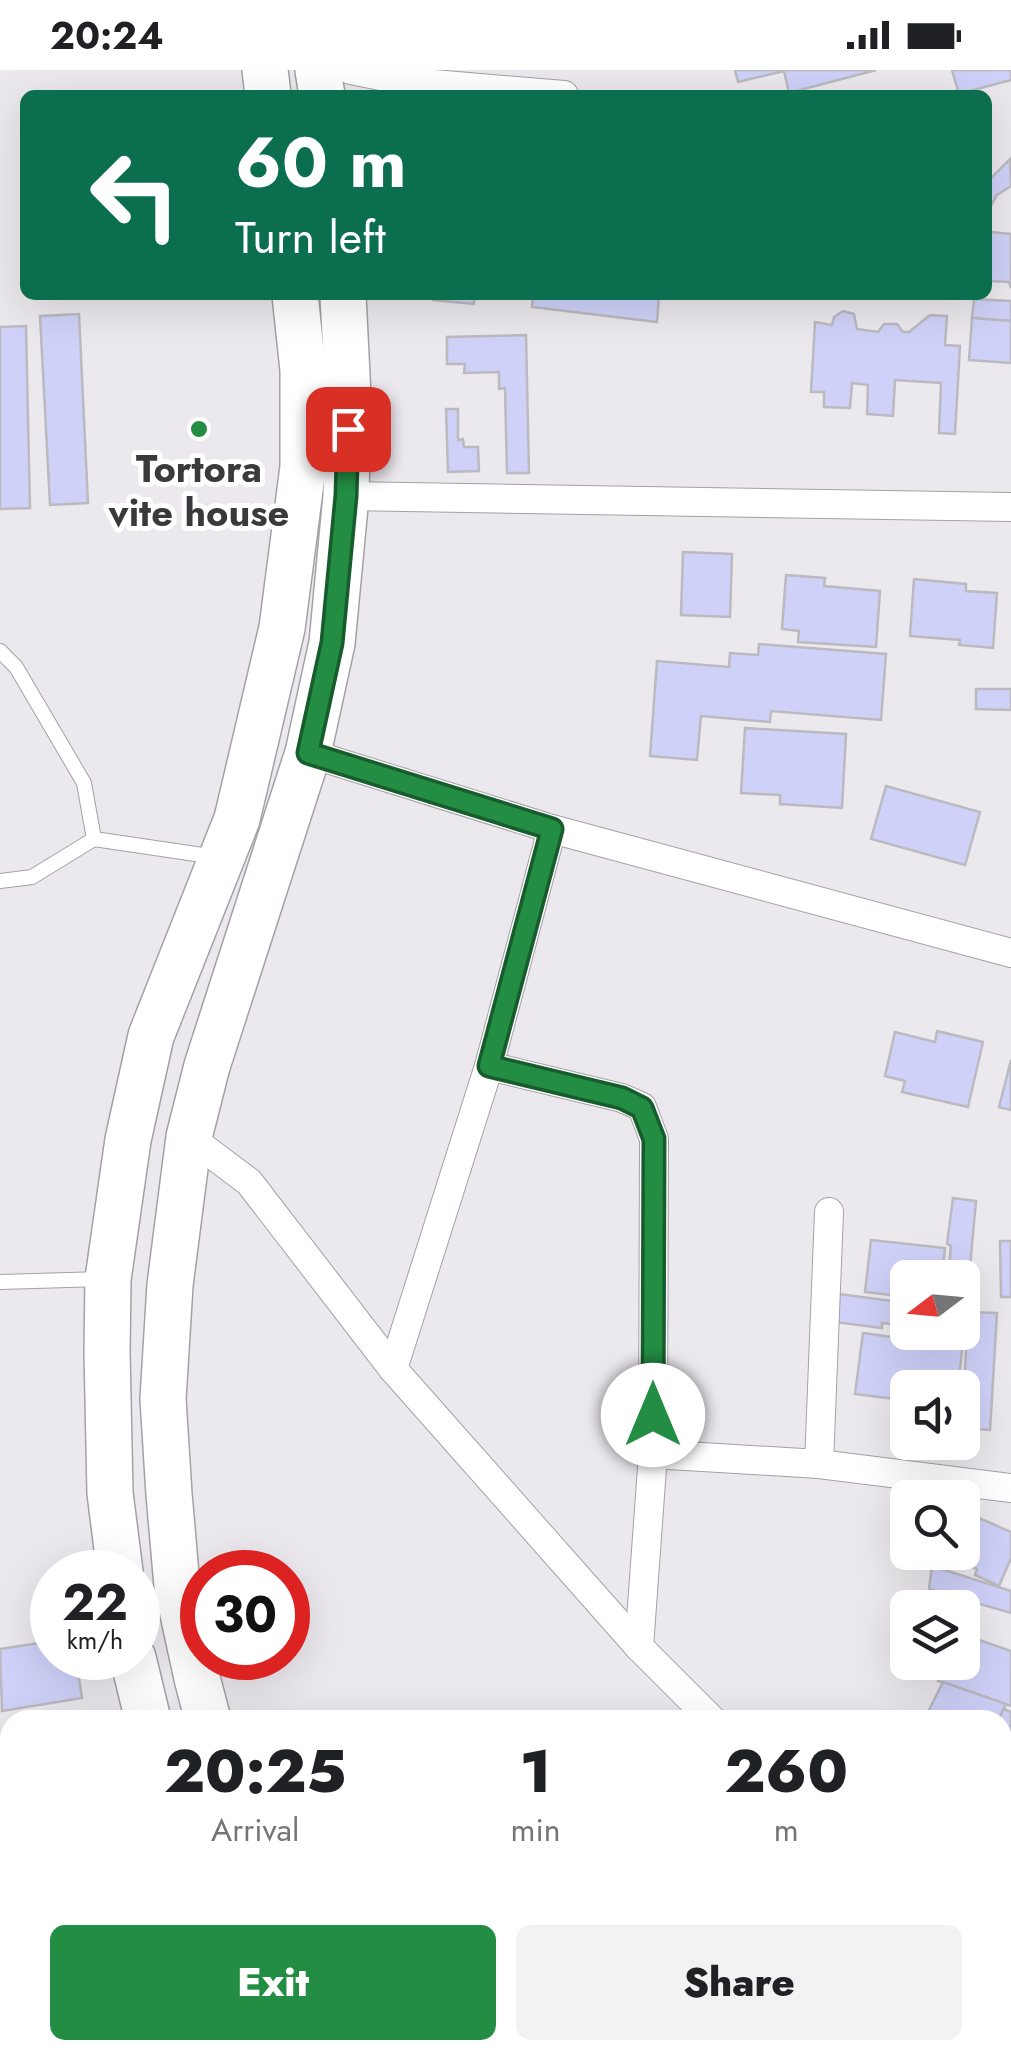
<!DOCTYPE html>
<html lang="en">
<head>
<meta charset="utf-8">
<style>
	body { margin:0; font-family:Jost,sans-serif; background:#f2f2f2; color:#202124; height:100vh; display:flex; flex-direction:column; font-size:38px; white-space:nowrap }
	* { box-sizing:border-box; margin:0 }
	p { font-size:32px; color:#757577 }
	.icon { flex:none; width:55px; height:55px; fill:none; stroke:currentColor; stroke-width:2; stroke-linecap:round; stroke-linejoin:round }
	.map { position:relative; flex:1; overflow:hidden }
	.drawer { position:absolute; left:0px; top:1640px; width:1012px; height:350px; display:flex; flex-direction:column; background:#fff; border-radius:30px 30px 0 0; box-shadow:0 10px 40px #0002 }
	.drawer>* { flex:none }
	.hud { position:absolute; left:20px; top:20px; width:972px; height:210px; border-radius:15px; box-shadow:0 10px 40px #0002; background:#0b6e4f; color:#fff; overflow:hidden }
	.needle { width:65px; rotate:254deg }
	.buttons { position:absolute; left:890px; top:1190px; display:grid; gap:20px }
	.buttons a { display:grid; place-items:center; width:90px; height:90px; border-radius:15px; background:#fff; box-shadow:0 10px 40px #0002; font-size:50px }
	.speed { position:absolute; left:30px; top:1480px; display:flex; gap:20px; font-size:50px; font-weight:700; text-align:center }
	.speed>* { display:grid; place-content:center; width:130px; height:130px; border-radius:50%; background:#fff; box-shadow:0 10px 40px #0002; line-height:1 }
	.speed small { font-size:25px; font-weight:400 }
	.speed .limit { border:15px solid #d22; background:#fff; color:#111 }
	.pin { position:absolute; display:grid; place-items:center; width:85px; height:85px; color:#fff; margin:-42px; border-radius:20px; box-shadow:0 5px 15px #0006 }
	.me { position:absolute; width:110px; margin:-55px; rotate:0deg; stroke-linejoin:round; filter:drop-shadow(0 0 8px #0008) }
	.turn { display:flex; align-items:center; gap:35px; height:210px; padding:0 50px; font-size:45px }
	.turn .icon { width:130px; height:130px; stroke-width:2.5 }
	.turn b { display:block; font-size:70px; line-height:85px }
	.eta { display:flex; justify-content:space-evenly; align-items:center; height:170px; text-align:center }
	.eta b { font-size:60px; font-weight:800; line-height:70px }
	.cta { display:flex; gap:20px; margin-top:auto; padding:20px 50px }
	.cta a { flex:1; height:115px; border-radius:15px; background:#238d44; color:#fff; font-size:40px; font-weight:800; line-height:115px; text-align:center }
	.cta a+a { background:#f2f2f2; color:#202124 }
	.status { display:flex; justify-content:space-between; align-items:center; height:70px; padding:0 50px; background:#fff; direction:ltr }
	.status svg { height:28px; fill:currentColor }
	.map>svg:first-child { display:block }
	.building { fill:#cfd1f9; stroke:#bababf; stroke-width:2.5 }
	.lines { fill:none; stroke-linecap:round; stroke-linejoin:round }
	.lane-casing { stroke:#a4a1a6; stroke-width:16 }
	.street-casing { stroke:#a4a1a6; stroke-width:30 }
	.primary-casing { stroke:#a4a1a6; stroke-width:48 }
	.lane { stroke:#fff; stroke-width:14 }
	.street { stroke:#fff; stroke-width:28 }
	.primary { stroke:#fff; stroke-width:45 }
	.route-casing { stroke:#175c2c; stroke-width:25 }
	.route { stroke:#238d44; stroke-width:18 }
	.poi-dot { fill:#238d44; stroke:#fff; stroke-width:4 }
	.labels { text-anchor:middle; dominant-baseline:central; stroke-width:10; stroke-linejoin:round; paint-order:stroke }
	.poi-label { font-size:38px; font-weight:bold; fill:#3a393b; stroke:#fff }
</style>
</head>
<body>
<div class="status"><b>20:24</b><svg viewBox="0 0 49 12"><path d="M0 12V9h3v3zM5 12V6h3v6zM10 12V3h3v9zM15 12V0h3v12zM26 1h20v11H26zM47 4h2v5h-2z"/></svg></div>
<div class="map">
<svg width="1011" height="1990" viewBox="0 0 1011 1990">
	<rect width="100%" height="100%" fill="#ece9ee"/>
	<g class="building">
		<path d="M735,0h141l-87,23 -5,-22 -46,11z"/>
		<path d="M952,0h59v10l-52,14z"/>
		<path d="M1010,89l1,27 -14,9 -7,12 -2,17v-43z"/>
		<path d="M991,162l20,2v54l-2,-6 -21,-1z"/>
		<path d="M433,225h42l-1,9 -41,-4z"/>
		<path d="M533,225h126l-2,27 -125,-15z"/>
		<path d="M974,229l37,2v20l-39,-3z"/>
		<path d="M843,241l11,3 3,15 21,3 6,-8h13l6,8h6l21,-17 17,1 -2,29 15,1 -5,88 -16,-1 2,-50 -46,-3 -2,36 -26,-2 1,-29 -16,-2 -2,25 -26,-1v-15h-13l4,-70 17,3 2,-8z"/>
		<path d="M79,244l9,189 -38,2 -10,-189z"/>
		<path d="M972,248l39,3v42l-42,-3z"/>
		<path d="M26,256l4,182 -30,1v-182z"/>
		<path d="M526,265l3,138h-22l-2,-85 -6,1v-17l-35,1 1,-9h-18v-27z"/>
		<path d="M446,339h12v31l5,-1 1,8h14l1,24 -31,1z"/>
		<path d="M683,482l49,2 -2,63 -49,-2z"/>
		<path d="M786,505l39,3 -1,8 56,5 -4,56 -78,-5 1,-11 -17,-2z"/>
		<path d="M914,509l52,5v7l31,2 -4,55 -34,-3 1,-5 -50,-4z"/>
		<path d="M759,574l127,10 -5,66 -110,-9 -1,11 -69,-6 -4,44 -47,-4 7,-95 72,6 1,-14 28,2z"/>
		<path d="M976,619h35v21l-35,-1z"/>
		<path d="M745,658l101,6 -4,74 -62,-4v-9l-39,-2z"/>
		<path d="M886,716l94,26 -15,53 -94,-26z"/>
		<path d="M937,961l46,11 -15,65 -66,-15 3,-11 -20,-5 10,-44 40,10z"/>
		<path d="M1011,990v50l-12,-3z"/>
		<path d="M953,1128l23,3 -12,132 -5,-1h3v-54h-14l3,-32 -4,-2z"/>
		<path d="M871,1170l74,8 -3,30h-34v19l-43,-5z"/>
		<path d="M1000,1171h11v56h-10z"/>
		<path d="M839,1224l69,9v23l-26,-3v5l-47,-6z"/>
		<path d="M968,1242l29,1 -7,117 -28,-2z"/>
		<path d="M943,1262l21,1 -5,45 -21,-3 -2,13h-28v6l-12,-1 -1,6 -40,-5 8,-61 79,11z"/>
		<path d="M963,1441l48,21v26l-12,28 -24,-11 2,-6 -33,-14 1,-3h17z"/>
		<path d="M932,1496l79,25v22l-82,-24z"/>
		<path d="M962,1564l49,17v55l-73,-25 7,-19h17z"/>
		<path d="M52,1571v17h24l6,40 -80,13 -2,-62z"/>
		<path d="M943,1612l63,22 -8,16h-74z"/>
		<path d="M1004,1639l7,3v98l-9,-6v-84h-4z"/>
		<rect x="0" y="1742" width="10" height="24"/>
	</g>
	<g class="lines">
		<g class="lane-casing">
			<g id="lane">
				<path d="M0,581l16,16 68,116 10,56"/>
				<path d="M0,811l32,-4 62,-38 122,18"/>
				<path d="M0,1212l103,-3"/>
			</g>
		</g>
		<g class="street-casing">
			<g id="street">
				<path d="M351,0l59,12 154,13"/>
				<path d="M346,426l665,11"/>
				<path d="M308,683l244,76"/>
				<path d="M489,996l63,-237 459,124"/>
				<path d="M189,1067l60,45 144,187 246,278 73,73"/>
				<path d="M393,1299l96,-303 133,32 20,9 12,32 -1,315 -14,193"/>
				<path d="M653,1384l166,10 192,24"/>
				<path d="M819,1394l10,-252"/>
				<path d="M1002,1953l9,9"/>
				<path d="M614,1990l21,-4"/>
				<path d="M1002,1990l9,-11"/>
			</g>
		</g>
		<g class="primary-casing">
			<g id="primary">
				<path d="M265,0l3,25"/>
				<path d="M318,0l4,25"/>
				<path d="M120,1502l-10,-79 -3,-141 1,-73 20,-139 23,-104 86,-217 45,-191 21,-161v-97l-8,-75"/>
				<path d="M133,1588l15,62"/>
				<path d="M208,1650l-11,-42 -20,-92 -8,-92 -6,-95 7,-114 19,-148 18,-71 101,-313 24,-110 14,-147 2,-100 -5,-101"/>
				<path d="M282,1980l5,10"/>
				<path d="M348,1980l5,10"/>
			</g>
		</g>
		<use href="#lane" class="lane"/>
		<use href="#street" class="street"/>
		<use href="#primary" class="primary"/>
	</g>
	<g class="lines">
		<g class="route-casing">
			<path id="route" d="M348,359l-2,67 -14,147 -24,110 244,76 -63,237 133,32 20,10 12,31 -1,276"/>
		</g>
		<use href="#route" class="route"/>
	</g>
	<circle class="poi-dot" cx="199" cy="359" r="10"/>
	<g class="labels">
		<g class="poi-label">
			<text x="199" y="398">Tortora<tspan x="199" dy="44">vite house</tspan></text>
		</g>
	</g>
</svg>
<div class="buttons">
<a><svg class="needle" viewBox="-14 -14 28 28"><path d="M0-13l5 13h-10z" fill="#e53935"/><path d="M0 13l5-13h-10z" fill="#757577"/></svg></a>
<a><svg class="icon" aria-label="sound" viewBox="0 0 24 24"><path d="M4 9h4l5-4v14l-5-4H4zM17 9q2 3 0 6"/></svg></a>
<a><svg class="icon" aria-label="search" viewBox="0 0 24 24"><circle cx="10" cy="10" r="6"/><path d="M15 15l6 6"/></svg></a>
<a><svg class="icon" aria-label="layers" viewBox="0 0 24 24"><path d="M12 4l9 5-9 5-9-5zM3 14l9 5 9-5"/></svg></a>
</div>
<div class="speed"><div>22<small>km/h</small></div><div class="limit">30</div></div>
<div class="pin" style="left:348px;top:359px;background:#d93025"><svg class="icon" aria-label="arrive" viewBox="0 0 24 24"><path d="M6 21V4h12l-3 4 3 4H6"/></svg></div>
<svg class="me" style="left:653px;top:1345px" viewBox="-20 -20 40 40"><circle r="19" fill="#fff"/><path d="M0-13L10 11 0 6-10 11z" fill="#238d44"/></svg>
<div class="hud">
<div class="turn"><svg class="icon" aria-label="left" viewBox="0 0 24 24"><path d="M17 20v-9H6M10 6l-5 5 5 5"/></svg><div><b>60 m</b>Turn left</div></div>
</div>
<section class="drawer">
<div class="eta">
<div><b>20:25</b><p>Arrival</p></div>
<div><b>1</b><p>min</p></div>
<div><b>260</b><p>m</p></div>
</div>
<div class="cta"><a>Exit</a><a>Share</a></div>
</section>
</div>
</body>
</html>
